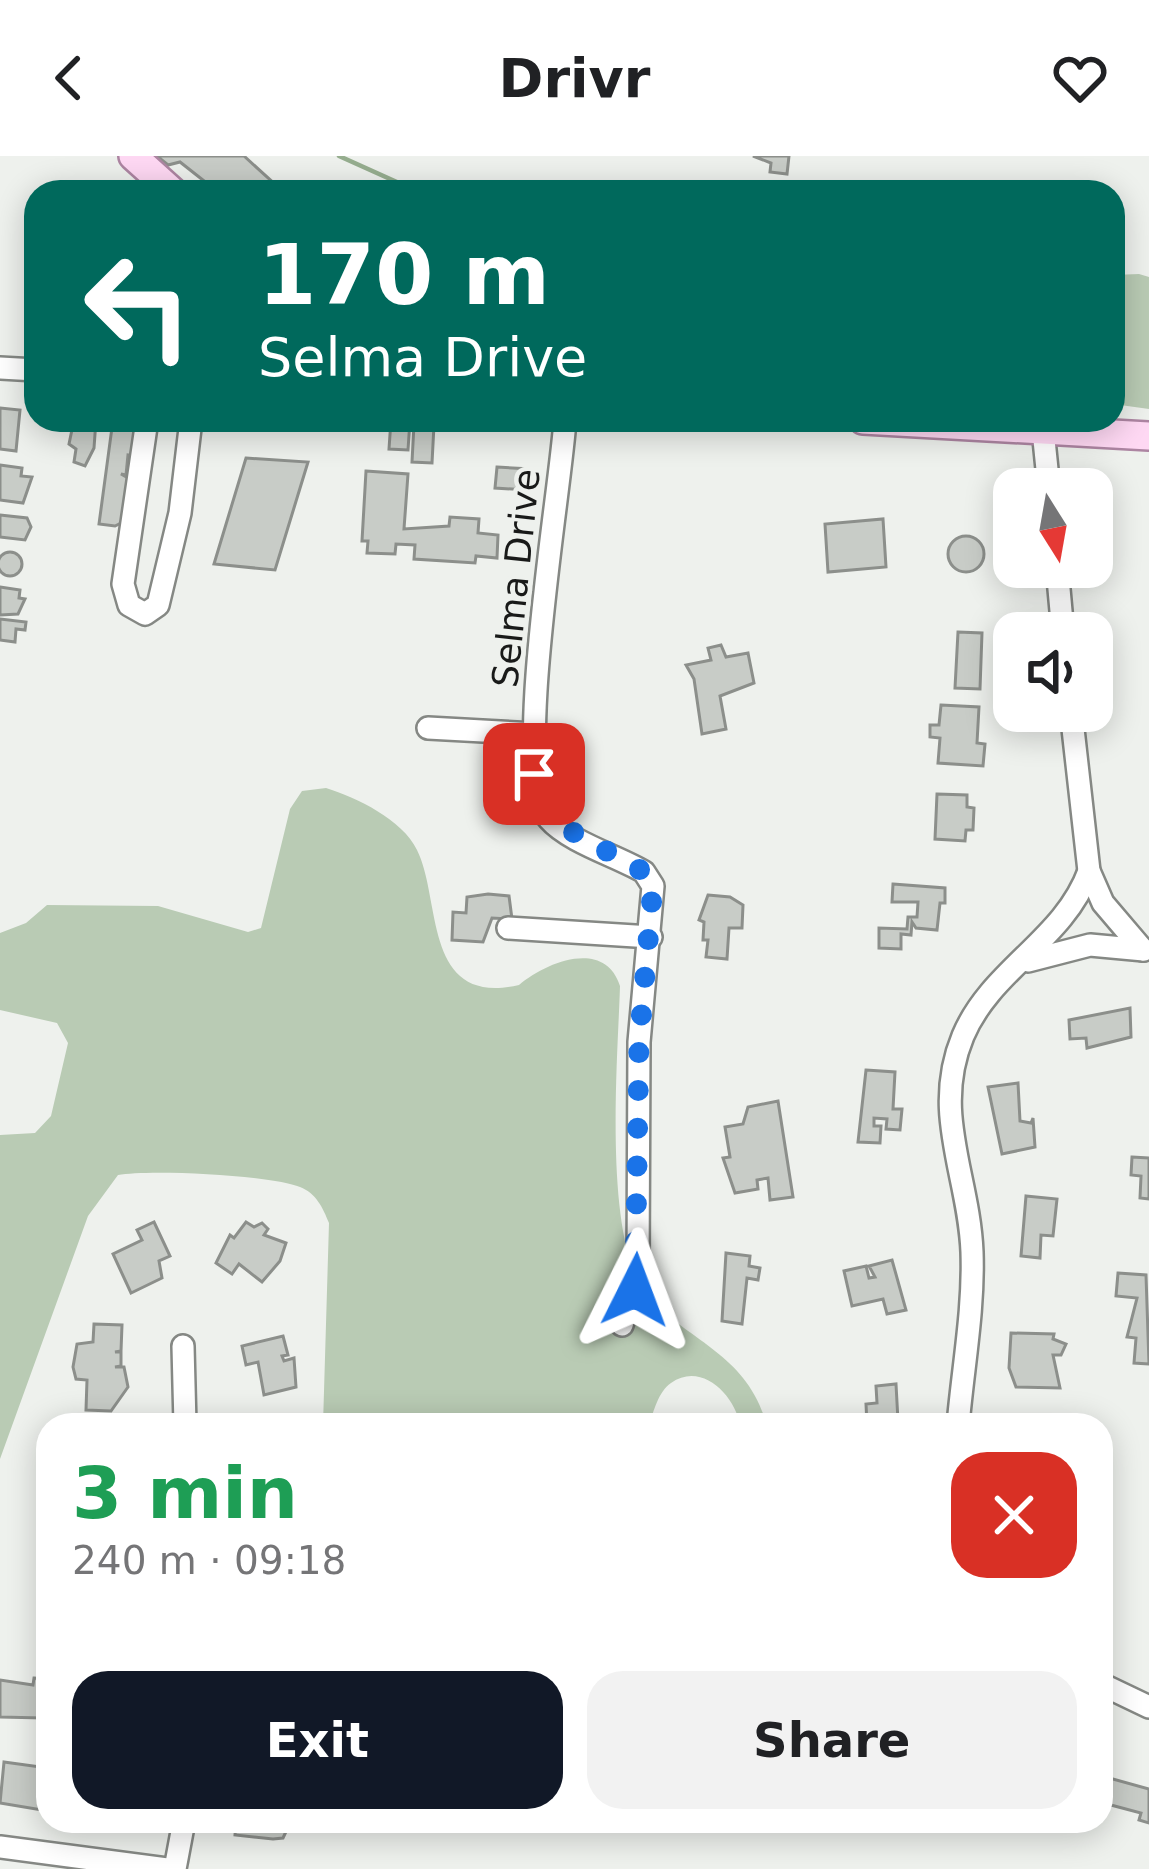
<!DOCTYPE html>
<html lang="en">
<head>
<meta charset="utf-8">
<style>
	body { margin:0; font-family:"DejaVu Sans",sans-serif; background:#f2f2f2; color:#202124; height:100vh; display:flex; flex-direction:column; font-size:45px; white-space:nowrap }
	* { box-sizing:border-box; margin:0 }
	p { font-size:39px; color:#757577 }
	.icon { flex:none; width:66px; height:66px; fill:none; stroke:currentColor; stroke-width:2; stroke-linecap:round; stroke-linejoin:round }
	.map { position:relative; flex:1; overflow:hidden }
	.sheet { position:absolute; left:36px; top:1257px; width:1077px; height:420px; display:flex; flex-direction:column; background:#fff; border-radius:36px; box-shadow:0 6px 30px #0003 }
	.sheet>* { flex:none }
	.guide { position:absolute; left:24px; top:24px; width:1101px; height:252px; border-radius:36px; box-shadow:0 6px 30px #0003; background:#00695c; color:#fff; overflow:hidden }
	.needle { width:78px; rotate:169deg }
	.tools { position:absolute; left:993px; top:312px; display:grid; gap:24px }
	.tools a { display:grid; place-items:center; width:120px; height:120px; border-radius:24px; background:#fff; box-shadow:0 6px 30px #0003; font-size:60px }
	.pin { position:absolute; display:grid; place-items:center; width:102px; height:102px; color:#fff; margin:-51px; border-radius:24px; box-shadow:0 6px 18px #0006 }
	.me { position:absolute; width:132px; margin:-66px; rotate:3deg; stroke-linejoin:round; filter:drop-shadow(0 0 9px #0008) }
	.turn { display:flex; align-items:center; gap:42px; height:252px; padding:0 36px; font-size:54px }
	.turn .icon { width:156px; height:156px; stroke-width:2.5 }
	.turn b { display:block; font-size:84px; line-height:102px }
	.round { display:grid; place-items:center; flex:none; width:126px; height:126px; border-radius:36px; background:#f2f2f2 }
	.head { display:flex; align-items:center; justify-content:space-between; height:204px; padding:0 36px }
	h1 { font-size:72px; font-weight:700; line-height:90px; color:#1e9e55 }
	.cta { display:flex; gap:24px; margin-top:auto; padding:24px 36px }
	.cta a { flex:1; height:138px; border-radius:36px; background:#111827; color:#fff; font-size:48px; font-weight:700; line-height:138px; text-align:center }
	.cta a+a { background:#f2f2f2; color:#202124 }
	header { display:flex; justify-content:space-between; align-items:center; height:156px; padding:0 36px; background:#fff; font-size:54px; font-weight:700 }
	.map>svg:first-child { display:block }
	.green { fill:#b9cbb4 }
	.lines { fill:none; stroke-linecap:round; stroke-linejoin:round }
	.stream { stroke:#96ae8f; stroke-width:4.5 }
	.building { fill:#c8ccc7; stroke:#8c8f8b; stroke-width:3 }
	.minor-casing { stroke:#858884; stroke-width:26 }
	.major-casing { stroke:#ad85a2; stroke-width:32 }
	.minor { stroke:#fff; stroke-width:21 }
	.major { stroke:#fed8f3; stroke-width:27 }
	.route { stroke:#1a73e8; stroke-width:21; stroke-dasharray:0 37.8 }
	.labels { text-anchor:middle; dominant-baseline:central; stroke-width:9; stroke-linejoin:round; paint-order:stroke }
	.street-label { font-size:36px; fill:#191a19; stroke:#eef1ed }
</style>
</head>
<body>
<header><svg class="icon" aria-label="back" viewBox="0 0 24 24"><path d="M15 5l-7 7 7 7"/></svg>Drivr<svg class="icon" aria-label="heart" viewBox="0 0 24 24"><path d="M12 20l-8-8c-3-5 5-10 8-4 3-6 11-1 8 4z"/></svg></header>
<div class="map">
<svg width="1149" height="1713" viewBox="0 0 1149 1713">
	<rect width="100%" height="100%" fill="#eef1ed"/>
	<g class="green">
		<path d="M1139,118l10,3v132l-36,-5v-129z"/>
		<path d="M326,632c31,10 76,31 91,62 25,50 5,157 102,135 27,-23 86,-47 101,1 -2,72 -19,264 31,314 45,45 96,56 116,125h-27c-5,-29 -38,-64 -69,-42 -13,9 -17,28 -22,42h-326l6,-202c-6,-15 -13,-30 -29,-36 -29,-12 -151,-18 -182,-12l-30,41 -88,243v-324l35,-2 16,-17 17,-73 -11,-20 -57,-13v-77l26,-10 21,-18 111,1 90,26 13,-4 29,-119 12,-18z"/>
	</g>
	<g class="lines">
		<path class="stream" d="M339,0l80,36"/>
	</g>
	<g class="building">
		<path d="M244,0l34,31 -4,5h-56l-38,-30 -12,3 -11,-9z"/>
		<path d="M753,0h36l-2,18 -17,-2 1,-9z"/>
		<path d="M0,252l20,2 -4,41 -16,-2z"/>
		<path d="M74,264h22l-2,28 -9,18 -11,-4 2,-13 -7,-5z"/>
		<path d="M113,264l28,7 -4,29 -9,-1 -2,20 -5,-1 7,4 -5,44 -8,4 -16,-2z"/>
		<path d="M391,264h19l-2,30 -19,-1z"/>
		<path d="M414,268l20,1 -2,38 -20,-1z"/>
		<path d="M246,302l62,4 -33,108 -61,-6z"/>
		<path d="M0,309l22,3 -1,8 11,1 -9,26 -23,-3z"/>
		<path d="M497,311l33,2 -1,21 -34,-2z"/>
		<path d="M366,315l42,3 -4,55 45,-3 1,-9 29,2 -1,14 20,2 -1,23 -21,-2 -1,7 -61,-4 1,-14 -19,-1 -1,10 -28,-1 1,-12h-6z"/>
		<path d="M0,359l27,3 4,9 -6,13 -25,-3z"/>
		<path d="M883,363l3,48 -58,5 -3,-48z"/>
		<circle cx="966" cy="398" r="18"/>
		<circle cx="10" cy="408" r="12"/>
		<path d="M0,431l20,3 -1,8 6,1 -7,15 -18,1z"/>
		<path d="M0,463l26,3 -1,8 -9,-1 -1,13 -15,-2z"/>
		<path d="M958,476l24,1 -2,56 -25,-1z"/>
		<path d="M721,489l5,12 22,-4 6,30 -34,13 6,33 -24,5 -8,-55 -8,-14 25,-5 -3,-12z"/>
		<path d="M941,549l38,2 -2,36 8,1 -2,22 -45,-3 2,-25 -10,-1v-12h9z"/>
		<path d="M937,638l30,1v12l7,1 -1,22h-7l-1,11 -30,-2z"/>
		<path d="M893,728l52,4v15h-5l-3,27 -21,-2 -4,-6 -1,13 -10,-1v15l-22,-1v-20l28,1 1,-12h9l1,-15h-26z"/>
		<path d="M488,738l21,2 3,23 -20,-1 -9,24 -31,-2 1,-28 13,1 1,-16z"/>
		<path d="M708,739l22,2 13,8 -1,23h-13l-2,31 -21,-2 2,-17h-5l1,-18 -5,-2z"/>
		<path d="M1130,852l1,29 -44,11 -1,-10 -16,1 -1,-19z"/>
		<path d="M866,914l29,2 -2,37h9l-2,21 -14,-1 1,-10 -13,-1v8h7l-1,17 -22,-1z"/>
		<path d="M1018,927l2,38 11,2 2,-5 2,29 -33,7 -14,-67z"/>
		<path d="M778,945l15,96 -23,3 -2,-22 -11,2 1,9 -23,4 -12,-35 7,-1 -5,-30 18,-3 5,-17z"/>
		<path d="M1132,1001l17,1v41l-9,-1 1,-22 -10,-1z"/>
		<path d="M1026,1040l31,3 -4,37 -12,-1 -1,23 -19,-2z"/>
		<path d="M154,1066l16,34 -11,5 3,17 -31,15 -18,-39 29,-14 -5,-10z"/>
		<path d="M246,1066l8,5 8,-4 6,6 -4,6 22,8 -6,18 -18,21 -23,-18 -7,10 -16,-11 14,-28 4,3z"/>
		<path d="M726,1097l24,3 -1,10 11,2 -2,12 -11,-2 -5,46 -20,-3z"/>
		<path d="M892,1104l14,50 -19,4 -4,-15 -31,7 -8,-35 22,-5 3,12 6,-1 -6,-11z"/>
		<path d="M1118,1117l28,2 3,89 -15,-1 2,-25 -9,-1 10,-39 -21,-2z"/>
		<path d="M94,1168l28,1 -1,26 -6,1h6v14l-6,1h9l4,20 -17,24 -25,-1 1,-30 -11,-1 -3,-12 4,-23 16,-2z"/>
		<path d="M1011,1177l43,1 -1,5 13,5 -5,11h-8l7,33 -44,-1 -7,-19z"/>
		<path d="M283,1180l5,19 -6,1 2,5 10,-3 2,29 -32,8 -6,-33 -12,3 -4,-19z"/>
		<path d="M896,1228l2,37 -31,4 -1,-21 11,-1 -1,-17z"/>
		<path d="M34,1522l11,1 3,7 -6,32 -42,-1v-37l33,5z"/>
		<path d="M4,1606l44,6v43l-48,-8z"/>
		<path d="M1102,1620l47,13v34l-10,-3 2,-7 -34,-9 -6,5z"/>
		<path d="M236,1665h55l-8,17 -10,1 -38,-4z"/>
	</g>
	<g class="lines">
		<g class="minor-casing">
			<g id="minor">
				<path d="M0,212l36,2"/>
				<path d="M147,264l-24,164 6,21 16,9 13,-9 22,-92 11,-93"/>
				<path d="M565,264c-4,70 -55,356 -16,399 20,23 68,37 95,53l9,14 -14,156 -1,228 -16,55"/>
				<path d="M1043,274l6,59"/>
				<path d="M1057,411l6,66"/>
				<path d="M1071,555l18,160 14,32 40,47"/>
				<path d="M428,572l107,6"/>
				<path d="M508,772l143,9"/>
				<path d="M1028,805l62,-16 54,5"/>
				<path d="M183,1190l2,79"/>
				<path d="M958,1269c5,-58 16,-115 14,-173 -3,-77 -41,-139 -9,-216 28,-67 101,-96 126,-165"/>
				<path d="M1101,1528l48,23"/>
				<path d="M0,1691l167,22"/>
				<path d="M175,1713l9,-48"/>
			</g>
		</g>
		<g class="major-casing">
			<g id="major">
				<path d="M133,0l40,36"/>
				<path d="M863,264l286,16"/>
			</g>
		</g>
		<use href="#minor" class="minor"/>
		<use href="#major" class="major"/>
	</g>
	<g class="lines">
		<path class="route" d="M534,618l14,44 96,54 9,14 -14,156 -4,248"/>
	</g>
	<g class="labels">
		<g class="street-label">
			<text transform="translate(516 422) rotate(-84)">Selma Drive</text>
		</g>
	</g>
</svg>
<div class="tools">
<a><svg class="needle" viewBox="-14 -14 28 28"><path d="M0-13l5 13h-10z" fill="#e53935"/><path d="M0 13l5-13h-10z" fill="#757577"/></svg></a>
<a><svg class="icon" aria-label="sound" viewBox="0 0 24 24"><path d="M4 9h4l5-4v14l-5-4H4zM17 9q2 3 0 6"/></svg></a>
</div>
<div class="pin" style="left:534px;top:618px;background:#d93025"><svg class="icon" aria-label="arrive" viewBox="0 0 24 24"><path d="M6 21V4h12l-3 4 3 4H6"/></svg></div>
<svg class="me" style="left:635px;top:1134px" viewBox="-20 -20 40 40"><path d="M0-17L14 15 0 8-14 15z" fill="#1a73e8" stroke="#fff" stroke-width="4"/></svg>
<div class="guide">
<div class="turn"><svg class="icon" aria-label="left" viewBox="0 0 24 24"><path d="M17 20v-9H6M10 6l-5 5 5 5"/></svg><div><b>170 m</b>Selma Drive</div></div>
</div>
<section class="sheet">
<div class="head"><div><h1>3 min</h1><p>240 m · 09:18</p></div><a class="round" style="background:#d93025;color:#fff"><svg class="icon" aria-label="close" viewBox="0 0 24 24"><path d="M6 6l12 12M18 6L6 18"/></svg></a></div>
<div class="cta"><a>Exit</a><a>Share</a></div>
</section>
</div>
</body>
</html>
